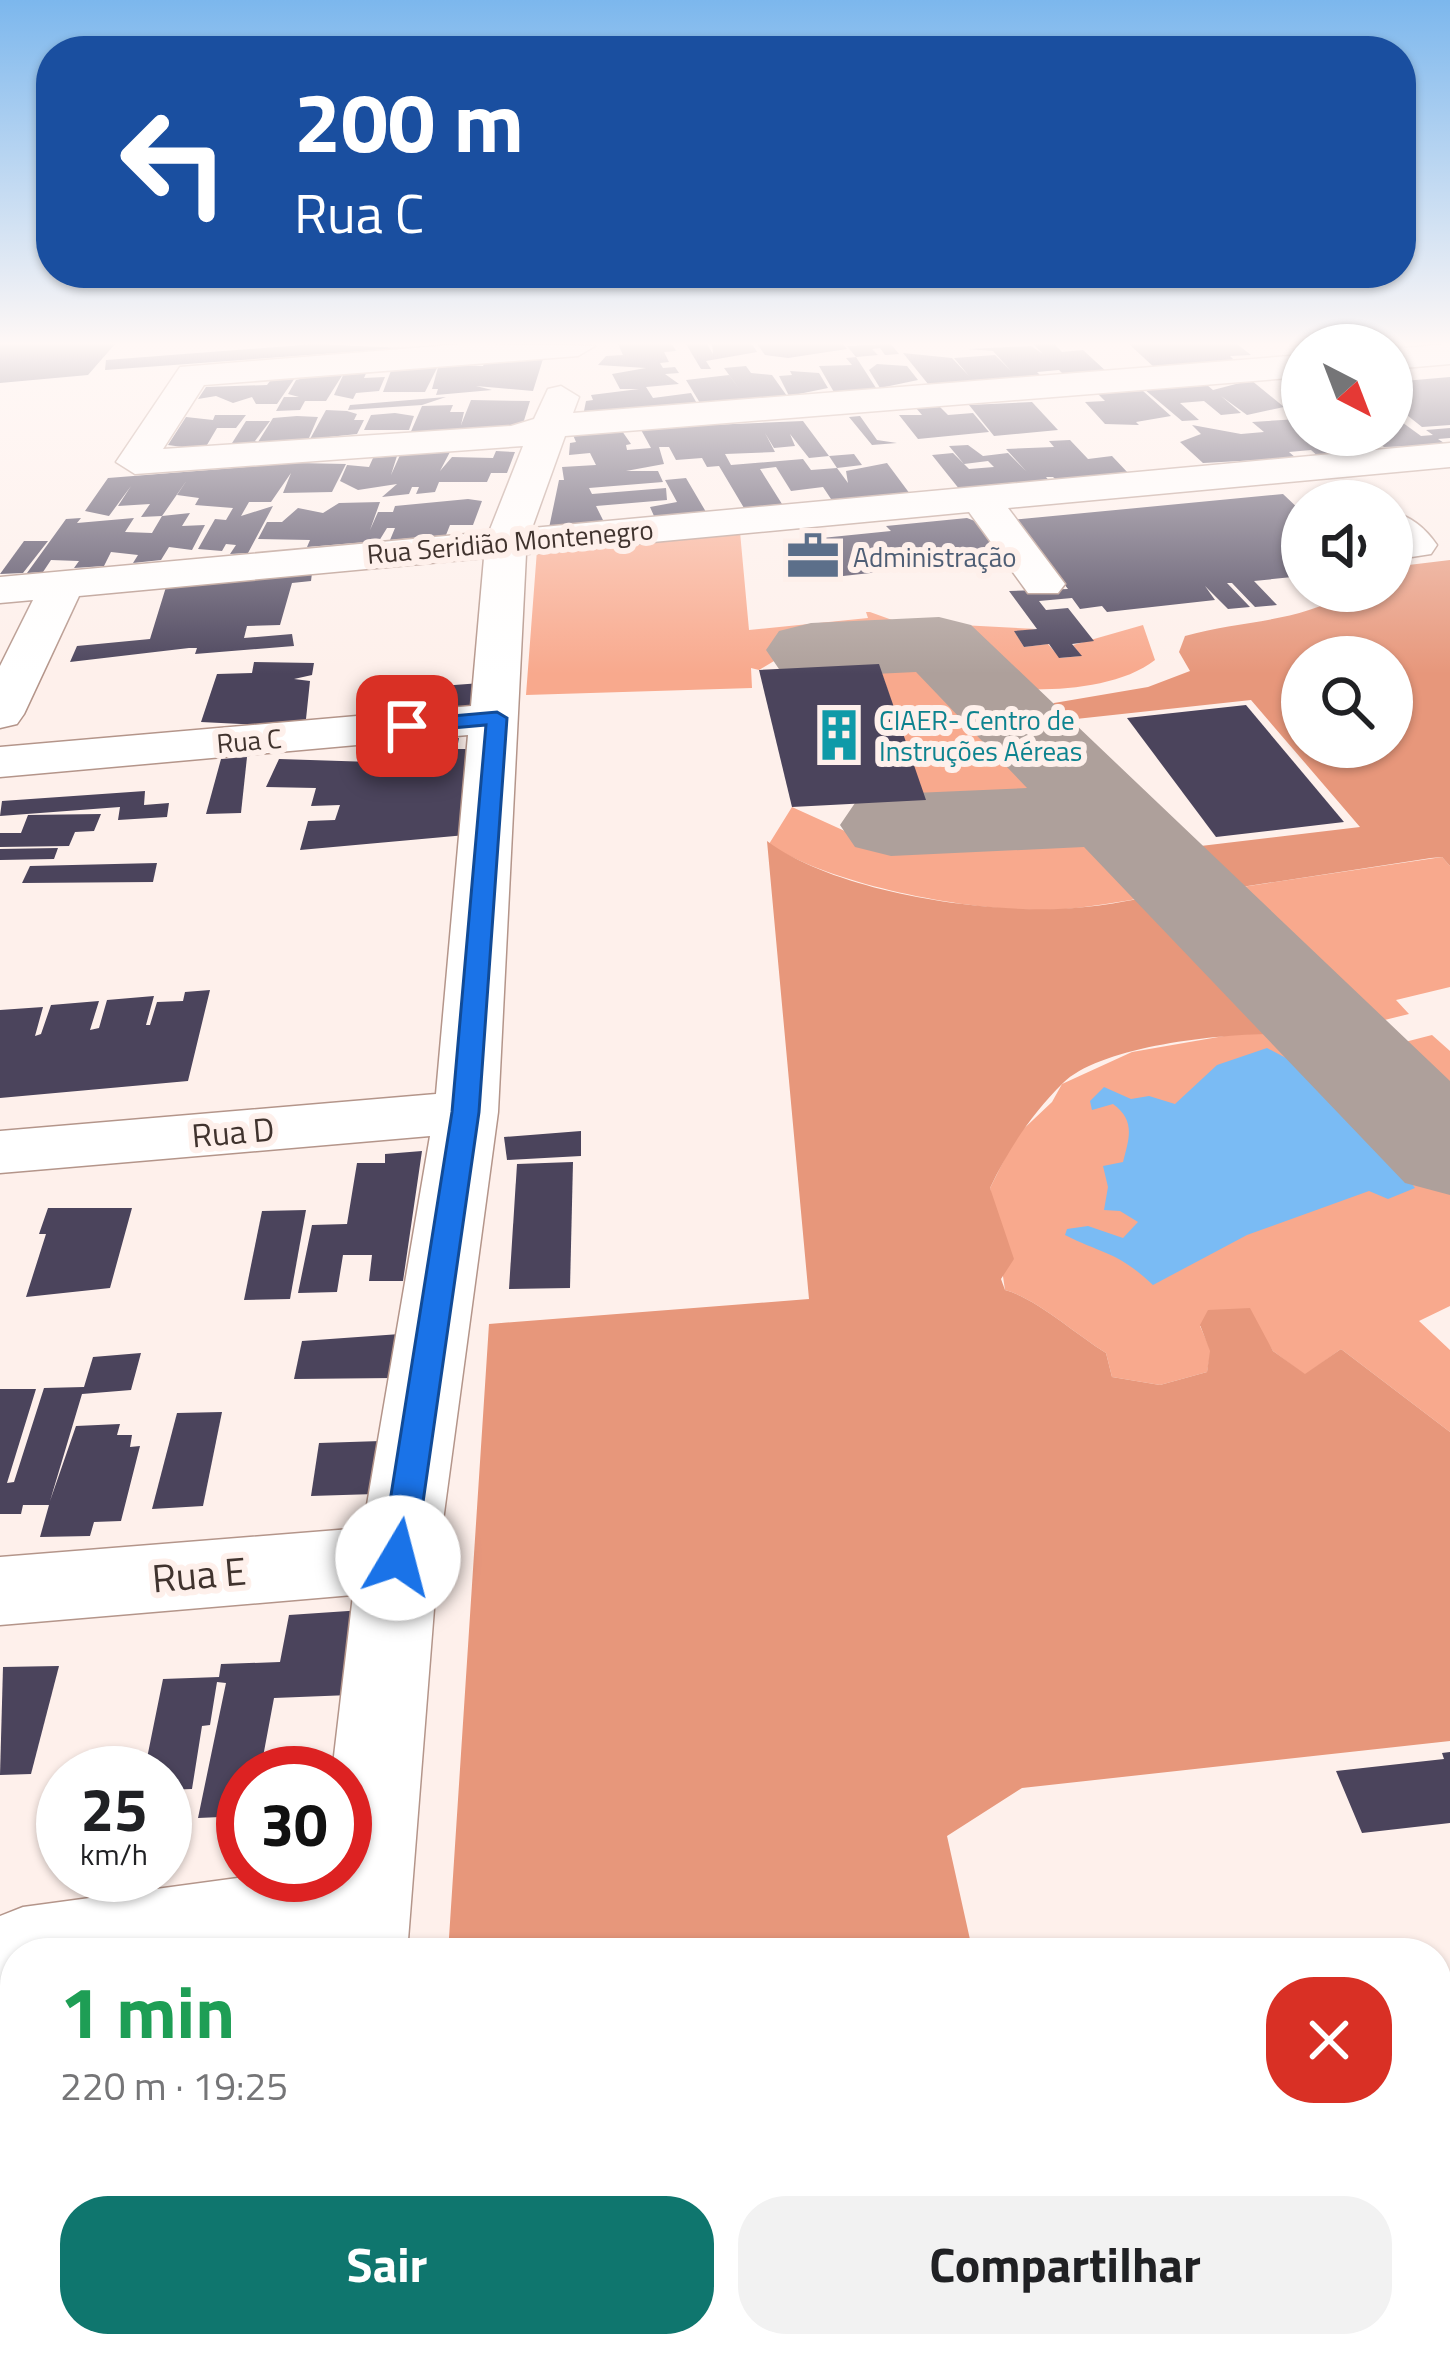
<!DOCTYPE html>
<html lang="pt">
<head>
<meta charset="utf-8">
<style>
	body { margin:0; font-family:"Titillium Web",sans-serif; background:#f2f2f2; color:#202124; height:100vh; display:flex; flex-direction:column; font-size:45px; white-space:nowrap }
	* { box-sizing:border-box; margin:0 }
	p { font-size:39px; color:#757577 }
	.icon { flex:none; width:66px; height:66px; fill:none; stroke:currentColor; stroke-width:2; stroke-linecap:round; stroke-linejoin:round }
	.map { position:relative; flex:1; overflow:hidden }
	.drawer { position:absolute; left:0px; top:1938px; width:1452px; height:420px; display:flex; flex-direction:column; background:#fff; border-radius:48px 48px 0 0; box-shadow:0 3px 9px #0004 }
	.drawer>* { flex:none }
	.hud { position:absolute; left:36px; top:36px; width:1380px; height:252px; border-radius:48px; box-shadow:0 3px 9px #0004; background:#1a4fa0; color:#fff; overflow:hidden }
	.needle { width:78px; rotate:138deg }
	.fabs { position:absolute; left:1281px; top:324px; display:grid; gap:24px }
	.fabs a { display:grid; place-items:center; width:132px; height:132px; border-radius:50%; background:#fff; box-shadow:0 3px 9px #0004; font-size:60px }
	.speed { position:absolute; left:36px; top:1746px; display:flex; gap:24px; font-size:60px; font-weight:700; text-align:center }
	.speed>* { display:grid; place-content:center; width:156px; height:156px; border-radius:50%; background:#fff; box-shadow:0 3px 9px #0004; line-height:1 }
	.speed small { font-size:30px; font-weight:400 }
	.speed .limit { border:18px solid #d22; background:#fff; color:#111 }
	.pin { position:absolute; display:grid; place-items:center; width:102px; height:102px; color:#fff; margin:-51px; border-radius:24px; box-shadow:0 6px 18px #0006 }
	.me { position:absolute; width:132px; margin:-66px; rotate:8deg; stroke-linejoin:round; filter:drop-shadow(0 0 9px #0008) }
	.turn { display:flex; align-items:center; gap:42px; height:252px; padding:0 60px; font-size:54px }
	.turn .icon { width:156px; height:156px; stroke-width:2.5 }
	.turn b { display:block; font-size:84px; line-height:102px }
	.round { display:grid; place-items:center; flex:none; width:126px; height:126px; border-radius:48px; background:#f2f2f2 }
	.headline { display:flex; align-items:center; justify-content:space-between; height:204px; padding:0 60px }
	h1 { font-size:72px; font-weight:700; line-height:90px; color:#1e9e55 }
	.primary-button { display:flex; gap:24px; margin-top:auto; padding:24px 60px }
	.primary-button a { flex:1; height:138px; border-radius:48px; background:#0f766e; color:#fff; font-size:48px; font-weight:700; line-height:138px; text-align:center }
	.primary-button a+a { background:#f2f2f2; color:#202124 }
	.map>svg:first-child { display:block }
	.green { fill:#f8a98d }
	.forest { fill:#e7977b; fill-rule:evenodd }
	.water { fill:#7abbf4 }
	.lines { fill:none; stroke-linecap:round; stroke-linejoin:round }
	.taxiway { fill:#aea09b; fill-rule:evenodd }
	.building { fill:#4b445c }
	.minor-casing { stroke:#b4958a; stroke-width:3 }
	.minor { fill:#fff; fill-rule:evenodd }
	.route { fill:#1a73e8; stroke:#114b97; stroke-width:3 }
	.labels { text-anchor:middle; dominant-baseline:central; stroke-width:12; stroke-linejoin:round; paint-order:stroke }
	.far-street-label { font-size:27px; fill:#40332e; stroke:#fef0eb }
	.far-service-label { font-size:27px; fill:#4e5e75; stroke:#fef0eb; text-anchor:start }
	.far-culture-label { font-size:27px; fill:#0d838f; stroke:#fef0eb; text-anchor:start }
	.street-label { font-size:33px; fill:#40332e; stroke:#fef0eb }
	.near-street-label { font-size:39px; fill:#40332e; stroke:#fef0eb }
</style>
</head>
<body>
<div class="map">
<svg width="1450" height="2358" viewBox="0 0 1450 2358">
	<rect width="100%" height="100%" fill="#fef0eb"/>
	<g class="green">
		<path d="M740,532l9,98 119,-12 -2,-6h4l36,13 10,14 -117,7 -40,24 -8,-2 1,20 -226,7 11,-145z"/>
		<path d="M942,624l95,5 -22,3 9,15 24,-3 12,14 21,-2 -8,-11 70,-20 12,35c-37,29 -107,32 -152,28z"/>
		<path d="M917,650l17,8 146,148 -143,10 -7,-18 -5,2 -46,-135 -53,-3 14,-9z"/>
		<path d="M792,807l66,30 218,-11 29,5 62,63c-33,5 -67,12 -101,15 -77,7 -233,-22 -297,-65z"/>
		<path d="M1442,857l8,9v121l-54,13 13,14 -61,15 -139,-137z"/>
		<path d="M1247,1032l58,3 145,148v123l-31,15 31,29v82l-109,-83 -36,26 -32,-24 -13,-19 -60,-6 11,25 -4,21 -47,13 -48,-8 -6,-24c-32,-20 -69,-54 -101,-63l-15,-102 26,-52 36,-34 10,-18 70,-32z"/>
		<path d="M1432,1035l18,16v79l-80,-79z"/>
	</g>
	<g class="forest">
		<path d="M1450,560v306l-8,-9 -11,1 -222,34 -42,-42 193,-23 -109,-127 -212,23 15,-20 94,-16 42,-16 -11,-19 6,-16c41,-12 84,-13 124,-26 38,-12 40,-19 83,-19v-24zM1302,657h90v90h-90z"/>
		<path d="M767,841c67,50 208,71 291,68 36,-1 74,-9 109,-15l138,141c-57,-5 -200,7 -242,48 -31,31 -54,65 -73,105l24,71 -13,20 4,11c32,9 69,43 101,63l6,24 48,8 47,-13 3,-21 -10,-26 8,-15 42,-2 23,43 32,23 36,-25 109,83v309l-428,47 -75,48 26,117h-525l41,-629 320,-25z"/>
	</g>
	<path class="water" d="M1267,1048l66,35 82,105 -27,11 -19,-8 -122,44 -94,50c-35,-33 -48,-30 -88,-50l2,-6 21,-3 35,12 15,-16 -18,-11 -16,-1 4,-23 -5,-21 20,-4c6,-24 13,-41 -10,-58l-21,6 -2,-9 14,-14 27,12 18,-3 26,8 42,-39z"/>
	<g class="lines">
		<path class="taxiway" d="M939,617l32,8 479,456v114l-45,-12 -321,-336 -193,9 -36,-9 -15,-22 15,-22 36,-9 136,-6 -111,-116 -105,5 -32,-8 -13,-19 13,-19 32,-8z"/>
	</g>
	<g class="building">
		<path d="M0,344h115l-27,31 -88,8z"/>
		<path d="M315,344l89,4 -299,22 1,-10z"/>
		<path d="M618,344h54l4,7 -12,1 5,10 -9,1 3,5 12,-1 4,6 -14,1 14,10 -33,3 7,11 38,-5 8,14 -115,4 2,-10 7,-1 -2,-5 48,-6h-19l-8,-15 34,-6 -48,-3 8,-9 17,-1z"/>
		<path d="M686,344h21l6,10 -1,-10h40l5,8 -51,9 5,8h-10z"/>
		<path d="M757,344h86l4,5 -59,9 -23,-3z"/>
		<path d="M891,344l8,10 -14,1 -5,-7 -8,1 6,6 -22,2 -9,-11z"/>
		<path d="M1033,344h21l8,8 21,-2 25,23 -43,3 -6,-6 -22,2 6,6 -115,6 -25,-31 49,5 17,18 -15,-18 41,-3 16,16 -18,-20 -25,-2 63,-3 12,8z"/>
		<path d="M1129,344h108l14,11 -21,1 4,4 -18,5 -60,4z"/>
		<path d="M530,357l13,2 -10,32 -57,-5 16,4 -56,5 2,-6h-6l7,-25 44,2 2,-5z"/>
		<path d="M856,357l20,31 -41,6 -16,-28 33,-1 -6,-7z"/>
		<path d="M877,364l30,2 11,14 -38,8 -11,-18z"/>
		<path d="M746,366l5,7 21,2 15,21 -87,7 -14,-23 43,-5 12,16 -17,-23z"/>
		<path d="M392,368l23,-1 22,1 -12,24h-42z"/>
		<path d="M368,369l-4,9 21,-1 -6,14 -23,2 -3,6 -19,-4 11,-24z"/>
		<path d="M790,371l29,2 9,15 -39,8 -10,-20 13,-1z"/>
		<path d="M320,374h23l-17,27h-21l-5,9 -24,1 8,-14h15l-11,-3 8,-14z"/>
		<path d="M297,375l-20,29h-21l-4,-7 -19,6 -17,-7 -18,3 8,-12 61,-2 6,-8z"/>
		<path d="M1450,377v48l-28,2 -24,-19 8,-1 -14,-4v-21z"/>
		<path d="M1251,380l33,27 -37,8 -26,-19 20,17 -20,2 -17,-14 -24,2 19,17 -17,1 -38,-32 63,-4 6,5z"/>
		<path d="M1143,391l28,25 -35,6 3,3 -34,-1 -20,-22 20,-1 -8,-8z"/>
		<path d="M446,397l-24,8 -74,5 2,-5z"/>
		<path d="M471,400l59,1 -8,26 -113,9 13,-30 31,-1 -3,7h14l-3,13z"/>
		<path d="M1032,402l26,28 -64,6 -25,-31z"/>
		<path d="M940,407l8,8 25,-2 16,19 -71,7 -19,-24h23l-6,-7z"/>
		<path d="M326,410l21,1 10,3 -3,6h10l-7,14 -47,5z"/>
		<path d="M395,413l19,3 -5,14h-45l7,-15z"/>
		<path d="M215,415h31l-10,13h-19l-13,22 -36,-5 18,-28 27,3z"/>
		<path d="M297,416l21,1 -12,28 -79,6 19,-30h24l-15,20 3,1 15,-24z"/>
		<path d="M860,416l17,24 20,3 -25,2 -23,-28z"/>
		<path d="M1299,419l3,16h16l25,21 -23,2 -9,-8 -22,2 7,6 -93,5 -23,-21 21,-8 -9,-9 49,9 23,-2 -12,-10z"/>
		<path d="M1399,420l22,16 12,-1 -7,-5 24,-2v10l-12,1 9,6 -63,2 -16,-12h24v-14z"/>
		<path d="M803,421l26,35 -20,2 -19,-24 5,12 -21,2 -9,-15 10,19 -50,2 6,11 72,-6 8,11 26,-2 -8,-12 25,-2 8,11 -25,3 11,15 -2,-12 41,-8 23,31 -77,8 -10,-15 -32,4 -15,-24 -16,2 22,35 -38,4 -25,-42 -12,1 -5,-9 -26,2 -7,-13h-10l5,17 -38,7h32l5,11 -74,6 3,6 74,-6 1,12 -71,6 8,16 -55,6 10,-48h5l-2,-13 34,-2 -6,-12 -21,2 1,-12 6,-1 -3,-7 49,-4 9,13 -5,1 1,5 24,-2 -11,-20z"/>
		<path d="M1070,440l18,19 24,-3 17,18 -69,9 -7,-6h-7l5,6 -91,7 -28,-35 21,-2 16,16 25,-2 -6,-6 -24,3 -15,-18 19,-1 15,11 25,-3 18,18 -20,-22 48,-2 -5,-6z"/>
		<path d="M451,450l-11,21 12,-14 41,1 3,-7 19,1 -8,21h-16l-4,9h-48l-4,10 -19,2 3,-7h-7l-3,7 -27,3 15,-13 -39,6 -18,-9 7,-16 22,2 4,-9 24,-2 -6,19 9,-20z"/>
		<path d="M296,463l50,1 -14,28 -49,1 8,-20 -20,29h-22l-8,14 32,-10 -25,47 -18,1 6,-9 -10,-1 -4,7 -24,-2 17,-30 11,1 7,-12 -38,-3 4,-7 -22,-3 10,-15 -25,36 -21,1 9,-13 -32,2 13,-20 -22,30 -24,-5 23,-33z"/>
		<path d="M686,478l20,34 -52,4 -4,-9 27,-5 -12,-22z"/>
		<path d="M1283,494l19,18v64l-48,5 23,24 -22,2 -23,-24h-5l23,24 -22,2 -23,-23 10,14 -108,12 -5,-6 -22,3 -8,-11 -33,3 7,9 22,-2 26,33 -22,3 10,12 -23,2 -10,-14 -25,3 -10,-16 23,-2 -28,-38 59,-2 -10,-13 -52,-18 -190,21 -24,-38 99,-10 -5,-5 81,-8 13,5z"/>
		<path d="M468,499l14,2 -9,24h-23l-4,10 -56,5 5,-12h-8l-8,13 -72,6 3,-7 -52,-1 9,-17h15l16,-14 25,5 16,-10 41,-1 -10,28 8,-18h15l2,-6z"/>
		<path d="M190,513l-8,13 23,-1 -13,25 -23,-3 -8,13 -28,3 5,-8 -27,-3 -7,14 -30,2 5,-7 -28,-1 -8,12 -16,1 39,-54 15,-1 -4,5 57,-5 -9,14 27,1 10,-17z"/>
		<path d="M24,541h24l-25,32 -23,1z"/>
		<path d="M312,573l-1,8 -19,2 -12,42 -33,1 -3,12 48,-4 2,12 -99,8 2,-6h-8l-119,14 7,-16 73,-7 16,-52z"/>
		<path d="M254,662l60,1 -2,12 -18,4 16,2 -4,38 -6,8 -99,-5 16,-48 35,-1z"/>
		<path d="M879,664l47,136 -134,7 -33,-137z"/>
		<path d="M481,683l-4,27 -74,5 -2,-26z"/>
		<path d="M1246,705l98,117 -128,15 -89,-119z"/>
		<path d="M459,738l-2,11h20l-11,86 -166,15 8,-29 27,-1 5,-15 -29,1 5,-18 -50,-1 13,-28 93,3 4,-17z"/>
		<path d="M247,757l-6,56 -35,1 15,-55z"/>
		<path d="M145,791l-1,14 25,-2 -2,14 -49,3 2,-13 -120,9 2,-15z"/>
		<path d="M101,814l-7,17 -19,1 -6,14 -69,1v-14h21l7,-18z"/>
		<path d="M58,848l-4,11 -54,1v-11z"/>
		<path d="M157,863l-4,19 -131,1 8,-17z"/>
		<path d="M210,990l-22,91 -188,17v-88l43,-3 -8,29 6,-2 10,-29 48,-4 -9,29 9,-2 8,-28 47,-4 -8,29h4l7,-23 26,-1 2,-9z"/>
		<path d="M581,1131v25l-74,4 -3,-23z"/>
		<path d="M422,1151l-19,130h-34l3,-26h-29l-6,37 -39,1 14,-68 35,-1 10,-61h28v-9z"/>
		<path d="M573,1162l-3,126 -61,1 8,-125z"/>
		<path d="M48,1208h84l-22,80 -84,9 20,-63h-7z"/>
		<path d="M306,1210l-16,89 -46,1 18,-89z"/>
		<path d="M400,1334l-5,44 -101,1 8,-38z"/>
		<path d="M141,1353l-10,37 -49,4 -32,107 26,-75 44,-2 -3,11h15l-2,12 10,-1 -19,75 -27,1 -4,14 -50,1 9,-32h-26l-2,9h-21v-125h36l-29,94 7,-1 30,-94 40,-1 9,-30z"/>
		<path d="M222,1412l-19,94 -51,3 25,-96z"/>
		<path d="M381,1441l-6,53 -64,2 8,-53z"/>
		<path d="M363,1610l-13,85 -76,3 -14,75h-17v43l-45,2 28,-135 -9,-1 -7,43 -8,1 -10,63 -27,1v-17h-21l19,-94 56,-2 2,-13 59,-2 9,-47z"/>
		<path d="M59,1666l-28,108 -31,1 3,-108z"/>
		<path d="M1450,1752v71l-88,10 -26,-62 108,-12 -2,-6z"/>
		<path d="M15,2061v192l-13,57 -2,-247z"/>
		<path d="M1450,2248v110h-109l-5,-15h101v-93z"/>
		<path d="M15,2320v23h284l-1,15h-298v-36z"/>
		<path d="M737,2343h50v8l71,-8 2,15h-125z"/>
		<path d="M916,2343h134l2,15h-142l-2,-14z"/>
	</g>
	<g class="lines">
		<g class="minor-casing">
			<g id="minor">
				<path d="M463,344l132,2 -17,10 -374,29 -41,64 348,-23 23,-7 14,-30 13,-3 18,11 -6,16 729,-58v22l-737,59 -33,92 918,-85v24l-442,41 57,76 -7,9h-30l-59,-81 -443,42 -28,558 -60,446 -31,395h-392v43l-15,-6v-74l23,-9 237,-32h85v-102h-13l21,-178 -353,30v-68l363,-29 67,-392 -430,37v-42l436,-37 32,-359 -468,42v-30l471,-41 13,-148 -405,38 -55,118 -7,10 -17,4v-62l33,-66 -33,3v-26l489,-45 34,-86 -388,28 -19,-12 64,-95z"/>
				<path d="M1450,344v20l-58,5v-20z"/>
				<path d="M1392,512c19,4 34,17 45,33l-6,9 -39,6z"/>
				<path d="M1450,2147v104l-13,1v-104z"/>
			</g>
		</g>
		<use href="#minor" class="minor"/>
	</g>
	<linearGradient id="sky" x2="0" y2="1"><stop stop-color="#7cb7ed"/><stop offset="0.51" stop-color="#fff8f6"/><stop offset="1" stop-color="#fff8f6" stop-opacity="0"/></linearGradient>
	<rect width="1450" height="674" fill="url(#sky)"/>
	<path class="route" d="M497,712l10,6 -28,394 -64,446 -5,10h-24l-5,-10 71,-446 34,-387 -79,7 -10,-6 10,-6z"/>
	<defs>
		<g id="office-bare" transform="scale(4.14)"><path d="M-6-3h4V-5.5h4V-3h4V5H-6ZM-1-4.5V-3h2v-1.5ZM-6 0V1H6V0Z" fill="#5c6f8a" stroke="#fef0eb" stroke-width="2.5" paint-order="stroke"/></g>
		<g id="building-bare" transform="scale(4.14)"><path d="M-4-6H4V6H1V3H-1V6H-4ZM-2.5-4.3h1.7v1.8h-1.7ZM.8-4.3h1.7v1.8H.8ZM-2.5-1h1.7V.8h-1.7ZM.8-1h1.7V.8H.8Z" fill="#0f9aa8" stroke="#fef0eb" stroke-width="2.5" paint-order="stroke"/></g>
	</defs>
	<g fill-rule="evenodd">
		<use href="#office-bare" x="813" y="556"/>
		<use href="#building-bare" x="839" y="735"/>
	</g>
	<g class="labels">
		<g class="far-street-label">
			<text transform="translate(510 541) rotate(-5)">Rua Seridião Montenegro</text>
			<text transform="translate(249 740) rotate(-5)">Rua C</text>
		</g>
		<g class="far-service-label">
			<text x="853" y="556">Administração</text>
		</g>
		<g class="far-culture-label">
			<text x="879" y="719">CIAER- Centro de<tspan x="879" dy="31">Instruções Aéreas</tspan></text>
		</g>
		<g class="street-label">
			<text transform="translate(233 1132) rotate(-5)">Rua D</text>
		</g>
		<g class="near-street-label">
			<text transform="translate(199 1574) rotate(-5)">Rua E</text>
		</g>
	</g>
</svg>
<div class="fabs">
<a><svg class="needle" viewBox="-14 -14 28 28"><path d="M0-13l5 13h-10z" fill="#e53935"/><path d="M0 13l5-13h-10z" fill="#757577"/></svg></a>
<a><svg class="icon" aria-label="sound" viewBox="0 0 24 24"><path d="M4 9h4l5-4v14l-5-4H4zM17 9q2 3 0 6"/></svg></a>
<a><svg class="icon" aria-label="search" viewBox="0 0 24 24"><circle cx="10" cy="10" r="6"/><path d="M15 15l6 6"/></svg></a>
</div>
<div class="speed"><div>25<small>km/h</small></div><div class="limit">30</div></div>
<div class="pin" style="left:407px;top:726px;background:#d93025"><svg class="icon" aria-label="arrive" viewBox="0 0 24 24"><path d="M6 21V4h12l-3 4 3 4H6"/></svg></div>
<svg class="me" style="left:398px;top:1558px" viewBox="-20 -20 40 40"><circle r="19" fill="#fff"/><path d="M0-13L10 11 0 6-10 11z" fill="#1a73e8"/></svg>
<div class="hud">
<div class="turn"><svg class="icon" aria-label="left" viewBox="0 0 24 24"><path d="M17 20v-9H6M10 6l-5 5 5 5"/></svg><div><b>200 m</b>Rua C</div></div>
</div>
<section class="drawer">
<div class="headline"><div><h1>1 min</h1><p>220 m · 19:25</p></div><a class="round" style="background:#d93025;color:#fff"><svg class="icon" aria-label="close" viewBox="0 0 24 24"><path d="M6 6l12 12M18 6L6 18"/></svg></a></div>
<div class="primary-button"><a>Sair</a><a>Compartilhar</a></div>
</section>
</div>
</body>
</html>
